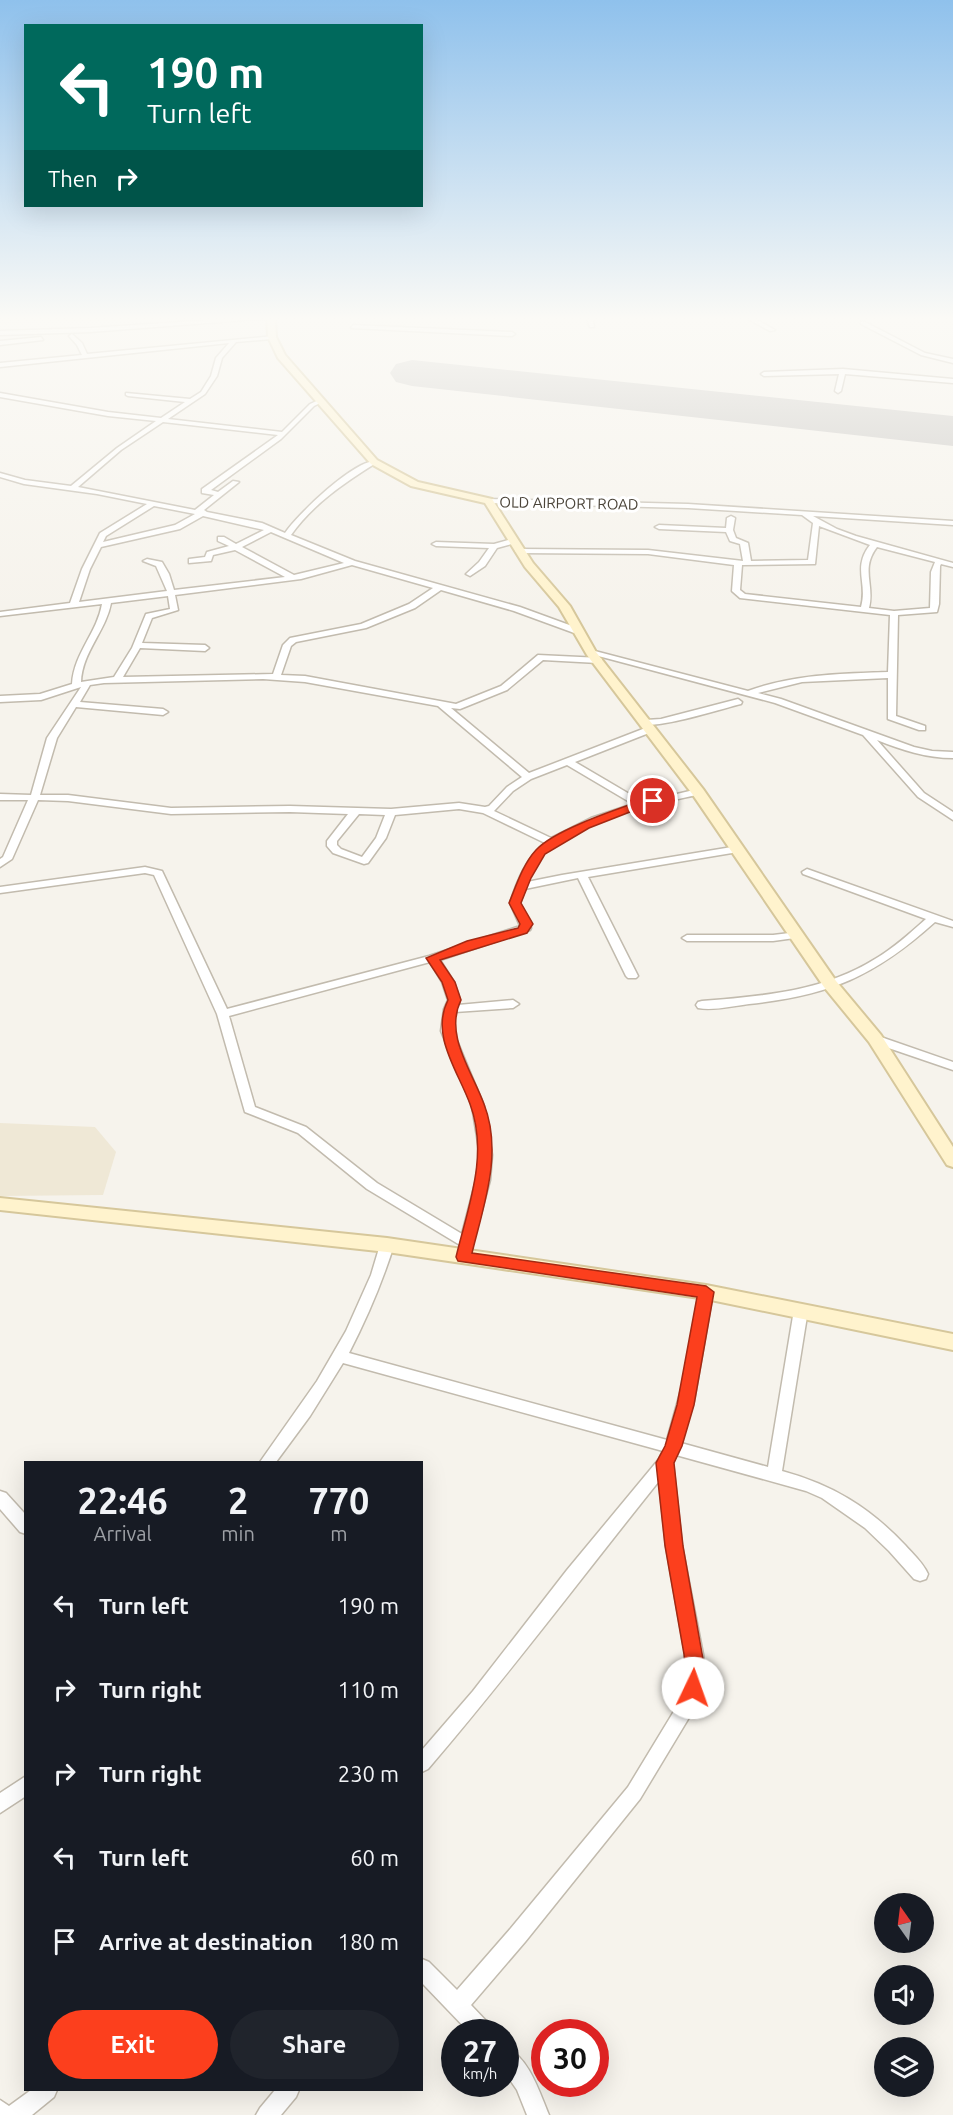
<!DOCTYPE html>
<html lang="en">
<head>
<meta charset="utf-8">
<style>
	body { margin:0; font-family:Ubuntu,sans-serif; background:#20242c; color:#f1f3f6; height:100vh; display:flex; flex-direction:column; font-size:22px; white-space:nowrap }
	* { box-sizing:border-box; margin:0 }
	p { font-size:20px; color:#9ea1a6 }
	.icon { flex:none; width:33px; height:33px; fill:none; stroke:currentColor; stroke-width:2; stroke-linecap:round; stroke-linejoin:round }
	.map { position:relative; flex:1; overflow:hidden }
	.panel { position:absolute; left:24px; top:1461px; width:399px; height:630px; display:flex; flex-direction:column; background:#171b24; border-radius:0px; box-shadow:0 6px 24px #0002 }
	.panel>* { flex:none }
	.banner { position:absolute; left:24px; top:24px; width:399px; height:183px; border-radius:0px; box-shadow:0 6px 24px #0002; background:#00695c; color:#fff; overflow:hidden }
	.needle { width:39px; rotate:346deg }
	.tools { position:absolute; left:874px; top:1893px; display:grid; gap:12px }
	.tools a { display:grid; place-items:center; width:60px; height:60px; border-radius:50%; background:#171b24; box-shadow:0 6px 24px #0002; font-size:30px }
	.speed { position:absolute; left:441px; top:2019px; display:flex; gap:12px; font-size:30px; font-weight:700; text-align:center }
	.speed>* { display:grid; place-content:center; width:78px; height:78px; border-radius:50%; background:#171b24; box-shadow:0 6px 24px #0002; line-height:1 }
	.speed small { font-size:15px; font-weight:400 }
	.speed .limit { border:9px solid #d22; background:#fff; color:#111 }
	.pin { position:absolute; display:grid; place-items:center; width:51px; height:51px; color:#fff; margin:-26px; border:3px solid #fff; border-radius:50%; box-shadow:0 2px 6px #0007 }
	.me { position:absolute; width:66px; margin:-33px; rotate:3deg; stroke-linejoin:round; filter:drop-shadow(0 0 4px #0008) }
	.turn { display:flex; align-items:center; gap:21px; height:126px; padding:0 24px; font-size:27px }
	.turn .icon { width:78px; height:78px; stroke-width:2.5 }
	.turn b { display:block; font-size:42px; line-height:51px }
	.then { display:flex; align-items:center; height:57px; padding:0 24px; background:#0003; gap:12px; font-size:22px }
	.eta { display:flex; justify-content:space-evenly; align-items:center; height:102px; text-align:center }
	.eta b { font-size:36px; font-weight:600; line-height:42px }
	.button { display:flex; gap:12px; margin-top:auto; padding:12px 24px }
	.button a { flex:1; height:69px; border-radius:36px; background:#fc3f1d; color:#fff; font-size:24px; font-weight:600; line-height:69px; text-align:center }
	.button a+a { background:#20242c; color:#f1f3f6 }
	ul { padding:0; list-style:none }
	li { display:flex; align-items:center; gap:18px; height:84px; padding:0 24px }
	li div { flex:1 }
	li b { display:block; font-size:22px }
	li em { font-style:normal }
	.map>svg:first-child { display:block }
	.education { fill:#efe8d6 }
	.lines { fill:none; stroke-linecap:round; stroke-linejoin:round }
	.runway { fill:#c8c6c3; fill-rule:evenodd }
	.street-casing { stroke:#c2bbae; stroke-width:3 }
	.secondary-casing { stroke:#d6c79b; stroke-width:4 }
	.street { fill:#fff; fill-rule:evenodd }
	.secondary { fill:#fff3cd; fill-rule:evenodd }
	.route { fill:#fc3f1d; stroke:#a42913; stroke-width:1.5 }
	.labels { text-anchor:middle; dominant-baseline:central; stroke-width:6; stroke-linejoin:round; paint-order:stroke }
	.far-street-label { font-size:15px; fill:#4b4439; stroke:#fff }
</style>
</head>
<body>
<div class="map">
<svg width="953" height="2115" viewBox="0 0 953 2115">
	<rect width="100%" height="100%" fill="#f6f3ec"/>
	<g class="education">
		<path d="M0,317h235l-235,7z"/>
		<path d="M0,1123l95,4 21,25 -13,43 -103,1z"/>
	</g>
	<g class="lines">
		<path class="runway" d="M412,360l541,56v30l-541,-60 -16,-4 -6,-9 6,-9z"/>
		<g class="street-casing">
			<g id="street">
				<path d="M257,317l17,1 -184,14 -90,3v-4l90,-3z"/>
				<path d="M586,317h6l2,10h-4z"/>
				<path d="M744,317h8l23,13 -5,1z"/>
				<path d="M861,322h4l60,31 28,6v4l-32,-8 -60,-31z"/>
				<path d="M353,325l159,7 3,2 -3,2 -161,-8z"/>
				<path d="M72,334l10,9 5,11 187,-18 -2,3 -36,3 -14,16 -5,18 -12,18 -37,25 114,13 28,-28 11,-5 3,2 -10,5 -33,33 -70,51 7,2 15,-11 6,1 -35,28 3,2 55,11 23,10c13,-19 69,-73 91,-72v2c-32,20 -63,41 -85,72l64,26 165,46 63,23v4h-6l-63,-23 -73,-21 -26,18 -49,20 -70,14 -5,4 -10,29 24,1 151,28 45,-18 37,-31 63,3 1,2 -4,3 -55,-3 -36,30 -47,19 -9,-1 78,65 119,-46h6v4l-79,31 68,40 55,-13 5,3 -2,2c-48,11 -122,24 -158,60 -7,8 -11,19 -16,28l35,-7 176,-29 5,3 -5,3 -150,25 50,99 -2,2h-8l-2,-2 -48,-98 -53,11 -5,14 11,25 -1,2 -90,30 14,22 6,18 -2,5 55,-5 6,4 -6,4 -58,4 -2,19 31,75 8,49 -2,25 -20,74h-10l-2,-4 2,-5 -93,-56 -69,-56 -53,-21 -28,-98 -63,-139 -9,-2 -145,20v-6l145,-20 17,4 65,138 202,-53 91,-30 -10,-23c7,-22 16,-45 35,-60l-62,-30 -24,-4 -64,6 -9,23 -18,25 -4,1 -31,-11 -6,-7v-5l21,-27 -58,-2 -119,2 -103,-13 -30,-1 -26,59 -12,8v-8l3,-2 25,-57h-28v-6l31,1 16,-57 34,-51 -40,13 -41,2v-6l40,-2 32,-10c2,-31 25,-51 30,-80l-102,12v-4l70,-9 12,-34 18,-36 47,-29 -50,-10 -73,-10 -24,-7v-4l25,7 46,6 46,-38 39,-27 -48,-5 -108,-19v-4l108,19 53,6 24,-16 -57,-6 -2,-1v-2l64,6 11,-7 10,-16 5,-18 13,-15 -229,24v-4l82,-8 -5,-10 -8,-9zM163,422l115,13 -76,54v4l12,2 -19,15 -117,-23 43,-37zM154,506l41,8 -20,11 -72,17 3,-6zM203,516l61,14 -28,14 -12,-7h-6v4l11,5 -22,6 -2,5 -16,2v4l22,-2 2,-6 22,-5 50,27 -111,13 -5,-16 -7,-12 -15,-3 -4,2 13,5 11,25 -88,11 11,-33 11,-22 79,-18zM271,532l73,31 -50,12 -52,-28zM352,565l81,23 -24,16 -48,20 -71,14 -7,7 -10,29 -150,3 17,-29 65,3 4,-3 -4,-3 -63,-2 10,-25 26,-8 -3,-15 126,-16zM168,596l2,13 -24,5 -14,34 -18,29 -33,5c1,-30 25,-51 30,-79zM263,679l42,3 133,24 84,71 -15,10 -18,19 -4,1 -26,-4 -68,6 -101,-3 -119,2 -103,-13h-28l17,-57 19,-31 87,8 5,-3 -5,-3 -83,-7 10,-17 14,-2zM567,765l66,39 -42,14 -40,20 -57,-27 19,-20 18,-12zM359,814l26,1 -9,23 -14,19 -21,-8 -4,-4v-4zM430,962l12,20 6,18 -4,9 -3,22 31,75 8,49 -4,25 -14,54 -85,-51 -71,-56 -51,-20 -26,-91z"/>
				<path d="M41,337l2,3 -43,5v-4z"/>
				<path d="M843,369l110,10v4l-108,-9 -4,17 -3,2 -3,-2 4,-17 -75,2 -3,-2 3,-2z"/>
				<path d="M486,499l202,5 265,17v4l-140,-9 24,13 19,7 97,27v4l-12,-3 -1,2 -1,38 -2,8 -39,3 -2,101 29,10v4h-6l-31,-11v-41l-86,4 -44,11 23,6 133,48 18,4 21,1v6c-27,0 -51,-8 -76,-18l47,53 29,19v8l-35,-23 -55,-62 -88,-32 -188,-50 4,-3 157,41c46,-17 92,-17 140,-19l2,-57 -150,-17 -8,-7 2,-26 -86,-11 -129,-1 -4,-2 4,-2 129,1 95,11 -3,-17 -10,-3 -4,-9 -67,-3 -4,-2 4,-2 67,3 1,-10 4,-2 4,2 -2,12 3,8 12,5 3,18 57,-1 5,-37 -11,-8 -114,-7 -199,-5 -4,-2zM819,526l51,19c-18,23 -2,38 -9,62l-116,-13 -5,-4 2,-25 73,-1zM877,547l58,15 -4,10 -1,36 -36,3 -25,-3c6,-23 -9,-39 8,-61z"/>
				<path d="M512,539l4,2 -1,2 -18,5 -12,18 -15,10 -4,-2 13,-12 10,-14 -53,-2 -4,-2 4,-2 58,2z"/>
				<path d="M738,699l4,3 -1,2c-17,4 -88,27 -100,19l5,-3 15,-1z"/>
				<path d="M807,869l146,52v6l-18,-5c-61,55 -105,73 -186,82 -16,2 -36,7 -51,4l-2,-3 2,-3 4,-1c60,-5 120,-9 173,-42 19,-11 35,-26 51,-40l-123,-45 -1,-2z"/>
				<path d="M798,932l4,1 1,2 -1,2 -29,4h-86l-5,-3 5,-3h86z"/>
				<path d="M875,1035l78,27v8l-82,-28 -2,-3z"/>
				<path d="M387,1240l5,1 2,4c-12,38 -27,73 -45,108l318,87 17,-61 15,-87 2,-4 5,-1 5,1 2,4 -19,109 -13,42 87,24 26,-157 2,-4 5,-1 5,1 2,4 -26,161c51,14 87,36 123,74 8,9 18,18 23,29l-2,5 -6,2 -6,-2 -25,-28 -24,-23 -43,-30 -16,-7 -130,-36 -3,8 9,83 21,108 2,22 -6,25 -59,98 -115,143 -54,63 19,20 3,7h-24l-47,-49v-24l7,3 28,28 54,-62 117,-141 54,-89 5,-22 -2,-22 -19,-108 -7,-65c-77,96 -151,195 -231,288l-6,3v-22l51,-59 94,-121 92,-111 4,-8 -320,-88 -33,53 -34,46h-16l57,-81 29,-50 25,-56 9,-30 2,-4z"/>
				<path d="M0,1491l6,2 20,22v19l-6,-2 -20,-23z"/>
				<path d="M26,1776v20l-26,17v-20z"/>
				<path d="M506,2048c23,9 34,46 43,67h-22l-10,-25 -11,-16z"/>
				<path d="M31,2090h26l-3,7 -22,18h-32v-15l9,6z"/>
				<path d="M275,2090h24l-3,7 -15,18h-25l4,-7z"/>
			</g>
		</g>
		<g class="secondary-casing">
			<g id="secondary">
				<path d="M267,317h8l1,20 9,18 92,105 41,22 74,17 41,64 37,43 26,46 107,137 133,192 45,54 72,112v20l-6,-2 -78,-123 -45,-55 -131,-192 -106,-140 -28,-48 -34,-40 -40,-64 -74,-17 -40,-22 -93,-106 -10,-21z"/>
				<path d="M0,1198l387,40 319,47 247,49v16l-247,-51 -319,-47 -387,-42z"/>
			</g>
		</g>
		<use href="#street" class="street"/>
		<use href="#secondary" class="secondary"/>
	</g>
	<linearGradient id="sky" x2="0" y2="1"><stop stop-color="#8fc1ec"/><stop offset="0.52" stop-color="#fbfaf6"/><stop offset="1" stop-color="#fbfaf6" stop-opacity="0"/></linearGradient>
	<rect width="953" height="613" fill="url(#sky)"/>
	<path class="route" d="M649,798l9,3 -69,27 -44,26 -14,24 -10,25 12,21 -6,9 -87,27 15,22 6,18c-17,35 11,71 23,104 19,49 0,100 -12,149l234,33 8,6 -20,113 -12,41 -8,17 9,83 23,130 -6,19 -7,3 -7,-3 -3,-7 3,-12 -2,-22 -19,-108 -9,-83 9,-17 12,-41 20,-108 -239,-36 -2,-4c12,-50 33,-102 14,-153 -12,-33 -40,-69 -22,-104l-6,-18 -16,-24 41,-17 51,-13 2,-4 -11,-21c7,-17 14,-39 27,-53 19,-21 85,-42 113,-52z"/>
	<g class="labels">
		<g class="far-street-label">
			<text transform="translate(569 503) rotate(1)">OLD AIRPORT ROAD</text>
		</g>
	</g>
</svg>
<div class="tools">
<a><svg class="needle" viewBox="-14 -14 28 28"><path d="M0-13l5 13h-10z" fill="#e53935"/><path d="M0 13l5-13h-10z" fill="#9ea1a6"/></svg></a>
<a><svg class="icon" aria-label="sound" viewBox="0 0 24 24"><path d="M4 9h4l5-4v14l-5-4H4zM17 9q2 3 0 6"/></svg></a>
<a><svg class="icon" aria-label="layers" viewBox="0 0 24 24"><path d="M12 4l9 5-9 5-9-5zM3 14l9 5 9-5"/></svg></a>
</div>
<div class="speed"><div>27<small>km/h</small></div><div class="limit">30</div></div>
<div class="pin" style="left:653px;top:801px;background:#d93025"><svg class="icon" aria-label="arrive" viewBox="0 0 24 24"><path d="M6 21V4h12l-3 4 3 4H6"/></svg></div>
<svg class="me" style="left:693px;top:1688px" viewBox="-20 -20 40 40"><circle r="19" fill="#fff"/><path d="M0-13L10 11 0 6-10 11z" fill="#fc3f1d"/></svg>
<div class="banner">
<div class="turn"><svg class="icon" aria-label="left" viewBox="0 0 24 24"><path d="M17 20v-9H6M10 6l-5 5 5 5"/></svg><div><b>190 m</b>Turn left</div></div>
<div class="then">Then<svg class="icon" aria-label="right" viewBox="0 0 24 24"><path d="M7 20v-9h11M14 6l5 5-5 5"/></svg></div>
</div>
<section class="panel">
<div class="eta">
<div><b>22:46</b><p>Arrival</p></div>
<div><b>2</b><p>min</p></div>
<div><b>770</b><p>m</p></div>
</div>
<ul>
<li><svg class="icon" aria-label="left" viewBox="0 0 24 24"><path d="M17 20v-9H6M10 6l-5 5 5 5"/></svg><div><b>Turn left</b></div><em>190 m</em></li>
<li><svg class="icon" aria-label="right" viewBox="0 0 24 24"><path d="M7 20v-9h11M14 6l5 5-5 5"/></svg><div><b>Turn right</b></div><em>110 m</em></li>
<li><svg class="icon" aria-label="right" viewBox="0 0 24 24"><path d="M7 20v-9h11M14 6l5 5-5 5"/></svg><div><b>Turn right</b></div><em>230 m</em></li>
<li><svg class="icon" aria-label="left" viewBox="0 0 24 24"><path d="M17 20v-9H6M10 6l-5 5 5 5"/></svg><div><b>Turn left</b></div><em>60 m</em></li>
<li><svg class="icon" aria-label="arrive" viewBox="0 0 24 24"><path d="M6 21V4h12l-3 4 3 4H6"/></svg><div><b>Arrive at destination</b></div><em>180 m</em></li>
</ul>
<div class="button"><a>Exit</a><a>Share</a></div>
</section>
</div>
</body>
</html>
